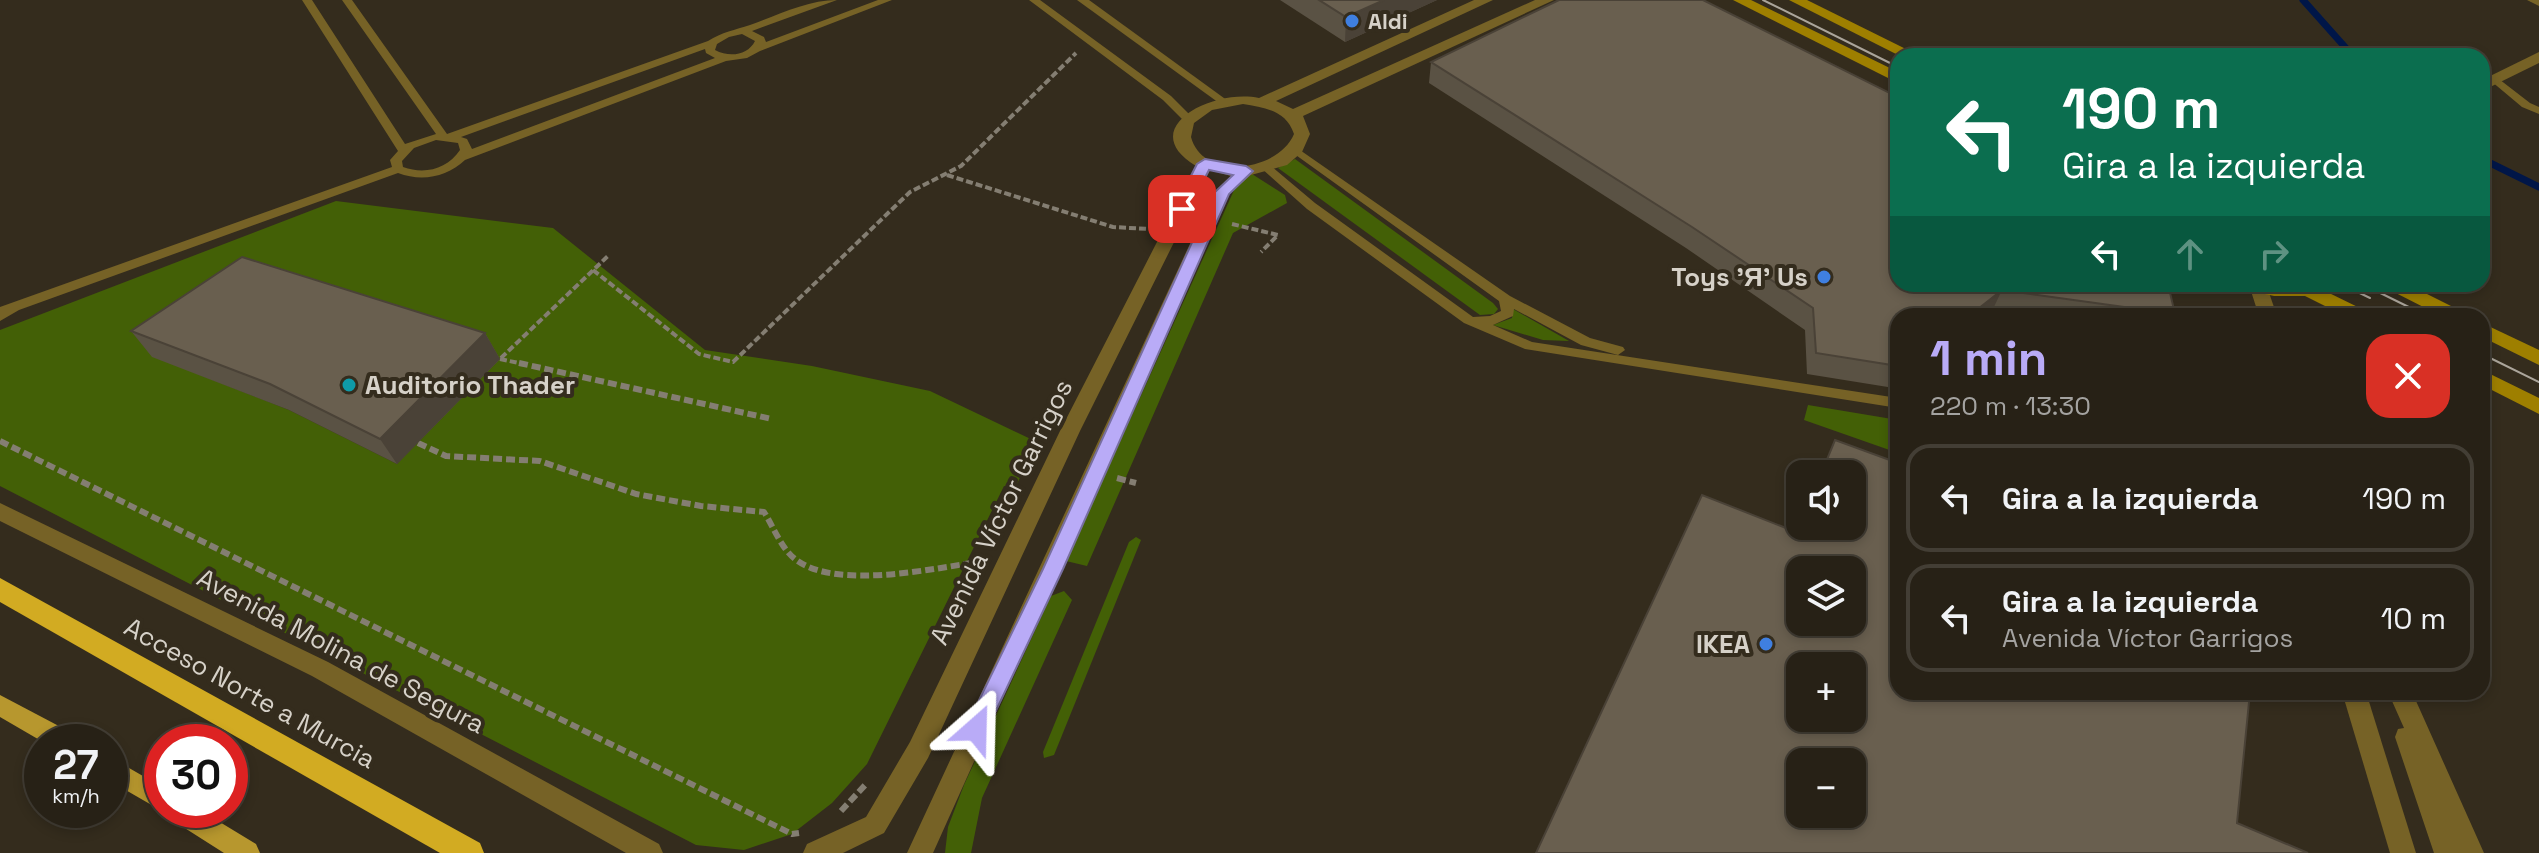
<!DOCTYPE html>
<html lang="es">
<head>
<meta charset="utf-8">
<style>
	body { margin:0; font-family:"Space Grotesk",sans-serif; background:#332e23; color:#f1f3f6; height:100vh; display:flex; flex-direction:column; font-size:30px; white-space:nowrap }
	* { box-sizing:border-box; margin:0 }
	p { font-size:26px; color:#a4a3a1 }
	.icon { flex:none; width:44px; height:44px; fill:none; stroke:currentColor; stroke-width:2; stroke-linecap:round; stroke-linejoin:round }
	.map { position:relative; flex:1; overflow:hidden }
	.drawer { position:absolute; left:1890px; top:308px; width:600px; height:392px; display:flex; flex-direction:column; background:#272116; border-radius:24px; box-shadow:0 4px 12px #0003,0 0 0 2px #433e35 }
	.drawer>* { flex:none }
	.top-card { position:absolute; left:1890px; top:48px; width:600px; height:244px; border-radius:24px; box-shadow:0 4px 12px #0003,0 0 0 2px #433e35; background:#0b6e4f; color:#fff; overflow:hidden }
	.controls { position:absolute; left:1786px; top:460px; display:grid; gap:16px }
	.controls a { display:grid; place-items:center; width:80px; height:80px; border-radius:16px; background:#272116; box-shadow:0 4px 12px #0003,0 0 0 2px #433e35; font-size:40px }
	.speed { position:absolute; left:24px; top:724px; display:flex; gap:16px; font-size:40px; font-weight:700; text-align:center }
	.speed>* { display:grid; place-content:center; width:104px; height:104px; border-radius:50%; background:#272116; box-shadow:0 4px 12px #0003,0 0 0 2px #433e35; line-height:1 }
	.speed small { font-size:20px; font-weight:400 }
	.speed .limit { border:12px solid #d22; background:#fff; color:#111 }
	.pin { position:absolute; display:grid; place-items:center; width:68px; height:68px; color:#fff; margin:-34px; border-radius:16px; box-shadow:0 4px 12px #0006 }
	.me { position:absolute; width:88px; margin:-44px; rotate:25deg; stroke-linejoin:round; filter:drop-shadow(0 0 6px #0008) }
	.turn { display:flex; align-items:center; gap:28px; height:168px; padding:0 40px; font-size:36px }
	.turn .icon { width:104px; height:104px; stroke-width:2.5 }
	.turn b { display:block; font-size:56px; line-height:68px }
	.lanes { display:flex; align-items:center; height:76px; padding:0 40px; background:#0003; justify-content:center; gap:40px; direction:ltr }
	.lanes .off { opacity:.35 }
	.round { display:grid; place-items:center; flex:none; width:84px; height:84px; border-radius:24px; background:#332e23 }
	.summary { display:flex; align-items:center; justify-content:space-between; height:136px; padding:0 40px }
	h1 { font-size:48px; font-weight:600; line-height:60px; color:#b9abf7 }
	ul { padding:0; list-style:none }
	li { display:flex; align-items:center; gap:24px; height:108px; margin:0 16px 12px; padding:0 24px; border:4px solid #433e35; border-radius:24px }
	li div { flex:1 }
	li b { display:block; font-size:30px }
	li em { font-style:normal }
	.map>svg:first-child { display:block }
	.green { fill:#436006; fill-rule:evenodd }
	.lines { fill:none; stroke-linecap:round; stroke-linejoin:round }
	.stream { stroke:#001648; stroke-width:7 }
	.path-far1 { stroke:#847e72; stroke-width:4; stroke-dasharray:7 3; stroke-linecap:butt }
	.path { stroke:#847e72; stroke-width:6; stroke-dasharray:9 4; stroke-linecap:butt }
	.lane { fill:#766226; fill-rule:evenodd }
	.street { fill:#766226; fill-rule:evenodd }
	.secondary { fill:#9e7f00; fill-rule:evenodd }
	.primary { fill:#b7972e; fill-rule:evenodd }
	.highway { fill:#d2ab22; fill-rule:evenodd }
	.tram { stroke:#aba59b; stroke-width:2 }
	.wall { fill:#5a5244 }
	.shaded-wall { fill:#4a4237 }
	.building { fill:#695f4f; stroke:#4a4237; stroke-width:2; fill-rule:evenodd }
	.route { fill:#b9abf7; stroke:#786fa1; stroke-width:2 }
	.shop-dot { fill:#3f7fe0; stroke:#342c1d; stroke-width:3 }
	.culture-dot { fill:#0f9aa8; stroke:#342c1d; stroke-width:3 }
	.labels { text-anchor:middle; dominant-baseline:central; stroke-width:8; stroke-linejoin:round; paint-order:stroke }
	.far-poi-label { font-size:22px; font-weight:bold; fill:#d6d1c8; stroke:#342c1d; text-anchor:start }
	.poi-label { font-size:26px; font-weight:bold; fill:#d6d1c8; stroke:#342c1d; text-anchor:end }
	.street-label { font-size:26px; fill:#d6d1c8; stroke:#342c1d }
</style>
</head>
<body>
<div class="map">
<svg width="2539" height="853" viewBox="0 0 2539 853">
	<rect width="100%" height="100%" fill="#342c1d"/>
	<g class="green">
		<path d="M1295,159l198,144 5,6 -4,5 -14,1 -202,-147z"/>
		<path d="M1252,174l33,21 2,8 -54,30 -146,333 -21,-5 169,-373z"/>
		<path d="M336,201l217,27 152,122 107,16 118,25 107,51 -22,46 -11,-2 -137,278 -35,39 -40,31 -48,16 -48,-5 -696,-359v-156zM153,356l346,3 -102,105 -108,-54z"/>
		<path d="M1513,309l56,32 -26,-1 -50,-15 19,-7z"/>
		<path d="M1808,405l90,15v33l-94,-33z"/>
		<path d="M1136,537l5,3 -87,215 -10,3 -1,-6 86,-210z"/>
		<path d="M1064,591l8,9 -90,198 -11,55h-26l3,-26 16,-42 87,-189z"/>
	</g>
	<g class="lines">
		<g class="stream">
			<path d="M2303,0l50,56"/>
			<path d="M2482,159l57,28"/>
		</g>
		<g class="path-far1">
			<path d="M947,175l166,52 36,2"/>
			<path d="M1232,224l46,11 -17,17"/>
			<path d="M593,270l106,84 34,8 177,-170 51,-26 115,-113"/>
			<path d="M501,358l107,-102"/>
			<path d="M500,359l28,6"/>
		</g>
		<g class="path">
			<path d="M519,363l253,56"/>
			<path d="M0,441l792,393 7,-1"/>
			<path d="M418,443l28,13 94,5 96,33 65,12 63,6c9,14 17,36 31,47 40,32 141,9 189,2"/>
			<path d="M1117,478l19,5"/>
			<path d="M841,811l26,-28"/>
		</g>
		<g class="lane">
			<path d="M302,0h10l93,144 31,-10 -94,-134h10l95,134 261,-93c14,-9 27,-11 42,-16 28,-10 58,-25 87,-25l-85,31 12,6 2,5 112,-42h14l-132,51 -13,7 -21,3 -261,99c-18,17 -43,22 -67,13l-379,137 -19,11v-14l392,-140 -2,-7 8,-9zM742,34l13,7c-7,14 -25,17 -40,9l2,-6 12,-7zM705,49l1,4 9,5 -243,91 -5,-10 -6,-2zM436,140l22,3 2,7c-13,19 -35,25 -57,17l-1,-6 12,-13z"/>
			<path d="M1029,0h11l131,96 21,21v4h-8l-21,-21z"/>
			<path d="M1077,0h12l139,101 -5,3 -4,-1z"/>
			<path d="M2495,76l35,27 9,4v7l-17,-7 -31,-26 -1,-2z"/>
			<path d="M1297,148l213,148 80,42 33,9 2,3 -7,5 -37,-10 -67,-36 -1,7 -20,9 39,17 366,56v10l-373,-59 -61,-26 -157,-114 -46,-41 2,-2h8l44,37 158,114 17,-1 11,-5 -2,-10 -206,-148v-4z"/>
		</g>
		<g class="street">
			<path d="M1474,0h19l-217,101 17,8 242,-109h19l-251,116 7,18 -8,18 -15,13 -36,10 -22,19 -296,659h-26l307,-661 17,-16 -21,-6 -130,261 -152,327 -44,75 -41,20h-40l4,-9 59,-27 44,-75 150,-311 136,-265c-62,-37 16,-78 63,-68zM1243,104c22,4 43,6 51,30 -15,37 -91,48 -103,3l3,-14 18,-13z"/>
			<path d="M2527,0h12v6z"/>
			<path d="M2539,52v11l-57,28v-11z"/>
			<path d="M2252,284h14l11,32h-18l-9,-28z"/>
			<path d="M0,503l328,159 331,182 4,9h-37l-314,-177 -312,-155z"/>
			<path d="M2342,692h24l50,161h-26z"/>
			<path d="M2388,692h24l72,161h-50l-39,-116 3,-8 6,-1z"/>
		</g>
		<g class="secondary">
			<path d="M1733,0h18l147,72v11z"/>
			<path d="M1789,0h18l113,56h-20z"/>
			<path d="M2234,284h102l-11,7 43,21 2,4h-25l-40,-20h-31l-37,-8z"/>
			<path d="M2383,284h24l56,28 2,4h-24l-55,-28z"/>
			<path d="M2482,323l57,27v15l-57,-28z"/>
			<path d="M2482,370l57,28v16l-57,-29z"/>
		</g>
		<g class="primary">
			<path d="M0,695l74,39 3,8h-34l-43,-25z"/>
			<path d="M110,757l52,30v23h38l56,34 4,9h-36l-55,-35 -4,-8 -3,1 -52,-30z"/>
		</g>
		<path class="highway" d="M0,578l480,265 4,10h-44l-440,-251z"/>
		<g class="tram">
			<path d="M1763,0l135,67"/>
			<path d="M2341,284l29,14"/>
			<path d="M2362,284l65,32"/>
			<path d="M2482,354l57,28"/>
		</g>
	</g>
	<g class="wall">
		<path d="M1280,0h157l-92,42z"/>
		<path d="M1431,62l737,222 7,30 -1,2h-149l-33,-5 -6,5h-88v68l-4,4 -87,-14 -2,-44 -119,-82 -257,-165z"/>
		<path d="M131,331l354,2 15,26 -103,105 -108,-54 -137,-53z"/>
	</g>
	<g class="shaded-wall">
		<path d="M1384,0h53l-92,42 1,-25z"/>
		<path d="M2002,290l-10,21 -6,5h-17z"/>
		<path d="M485,333l15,26 -103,105 -17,-25z"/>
	</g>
	<g class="building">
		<path d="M1319,0h65l-38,17z"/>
		<path d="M1559,0h144l195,97v187h270l7,30 -173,-24 -33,26h-71v50l-82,-13 -3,-45 -121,-81 -261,-165z"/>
		<path d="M242,257l243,76 -105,106 -110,-55 -139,-53z"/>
		<path d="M1835,440l63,23v229h352l-13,131 71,30h-772l166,-358 94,37 4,-9v3h52v-52h-31zM1800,570h52v52h-52zM1800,666h52v52h-52zM1800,762h52v52h-52z"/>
	</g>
	<path class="route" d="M1205,159l41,7 7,5 -24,23 -166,375 -79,167 -8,3 -8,-3 -3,-7 78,-160 172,-377 18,-17 -24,-5 -22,43h-11l-2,-4 23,-45z"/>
	<g class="shop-dot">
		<circle cx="1352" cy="21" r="8"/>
		<circle cx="1824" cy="277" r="8"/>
		<circle cx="1766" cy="644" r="8"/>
	</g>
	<circle class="culture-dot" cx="349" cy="385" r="8"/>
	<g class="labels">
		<g class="far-poi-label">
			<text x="1368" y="21">Aldi</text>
		</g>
		<g class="poi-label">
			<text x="1808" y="277">Toys 'Я' Us</text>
			<text x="365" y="385" text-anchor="start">Auditorio Thader</text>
			<text x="1750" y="644">IKEA</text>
		</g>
		<g class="street-label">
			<text transform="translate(1001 512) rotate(-64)">Avenida Víctor Garrigos</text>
			<text transform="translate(341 651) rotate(28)">Avenida Molina de Segura</text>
			<text transform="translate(250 693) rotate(29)">Acceso Norte a Murcia</text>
		</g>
	</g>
</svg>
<div class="controls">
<a><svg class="icon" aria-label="sound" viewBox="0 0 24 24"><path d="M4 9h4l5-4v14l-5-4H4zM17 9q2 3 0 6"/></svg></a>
<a><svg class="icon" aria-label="layers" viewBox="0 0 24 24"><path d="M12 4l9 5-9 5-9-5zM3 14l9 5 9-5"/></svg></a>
<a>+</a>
<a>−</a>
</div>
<div class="speed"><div>27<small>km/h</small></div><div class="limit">30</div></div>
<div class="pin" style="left:1182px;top:209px;background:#d93025"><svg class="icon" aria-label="arrive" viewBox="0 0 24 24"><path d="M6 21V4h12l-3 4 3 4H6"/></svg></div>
<svg class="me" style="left:976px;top:729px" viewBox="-20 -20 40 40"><path d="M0-17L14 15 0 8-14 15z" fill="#b9abf7" stroke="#fff" stroke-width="4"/></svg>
<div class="top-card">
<div class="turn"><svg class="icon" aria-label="left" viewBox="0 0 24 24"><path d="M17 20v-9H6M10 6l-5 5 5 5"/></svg><div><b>190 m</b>Gira a la izquierda</div></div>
<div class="lanes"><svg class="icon" aria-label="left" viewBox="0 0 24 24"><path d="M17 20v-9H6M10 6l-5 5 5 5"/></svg><svg class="icon off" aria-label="ahead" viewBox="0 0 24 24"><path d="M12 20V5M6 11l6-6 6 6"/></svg><svg class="icon off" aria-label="right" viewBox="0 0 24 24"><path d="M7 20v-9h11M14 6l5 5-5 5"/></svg></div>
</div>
<section class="drawer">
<div class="summary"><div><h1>1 min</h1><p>220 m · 13:30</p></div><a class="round" style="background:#d93025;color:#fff"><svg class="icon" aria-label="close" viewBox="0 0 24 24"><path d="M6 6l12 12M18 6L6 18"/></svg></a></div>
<ul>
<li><svg class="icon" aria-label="left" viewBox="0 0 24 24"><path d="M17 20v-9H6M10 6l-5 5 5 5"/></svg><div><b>Gira a la izquierda</b></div><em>190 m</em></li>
<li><svg class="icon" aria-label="left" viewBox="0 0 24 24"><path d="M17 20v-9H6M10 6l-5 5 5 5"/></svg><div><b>Gira a la izquierda</b><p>Avenida Víctor Garrigos</p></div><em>10 m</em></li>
</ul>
</section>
</div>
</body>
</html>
